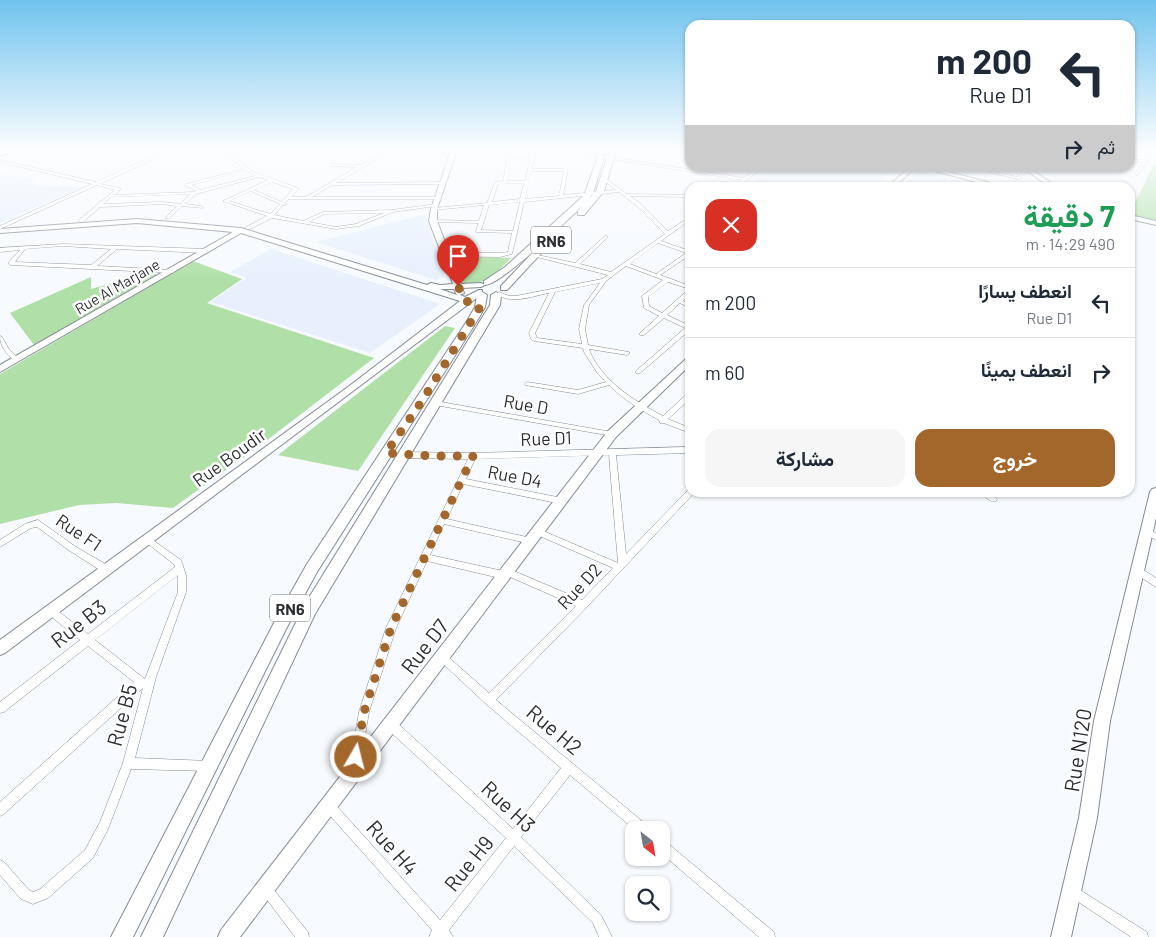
<!DOCTYPE html>
<html lang="ar">
<head>
<meta charset="utf-8">
<style>
	body { margin:0; font-family:Barlow,Vazirmatn,sans-serif; background:#f6f6f7; color:#1f2937; direction:rtl; height:100vh; display:flex; flex-direction:column; font-size:19px; white-space:nowrap }
	* { box-sizing:border-box; margin:0 }
	p { font-size:16px; color:#747a83 }
	.icon { flex:none; width:28px; height:28px; fill:none; stroke:currentColor; stroke-width:2; stroke-linecap:round; stroke-linejoin:round }
	.map { position:relative; flex:1; overflow:hidden; direction:ltr }
	.sheet { position:absolute; left:685px; top:182px; width:450px; height:315px; display:flex; flex-direction:column; background:#fff; border-radius:15px; box-shadow:0 1px 4px #0004; direction:rtl }
	.sheet>* { flex:none }
	.top-card { position:absolute; left:685px; top:20px; width:450px; height:152px; border-radius:15px; box-shadow:0 1px 4px #0004; direction:rtl; background:#fff; color:#1f2937; overflow:hidden }
	.needle { width:32px; rotate:149deg }
	.controls { position:absolute; left:625px; top:821px; display:grid; gap:10px }
	.controls a { display:grid; place-items:center; width:45px; height:45px; border-radius:10px; background:#fff; box-shadow:0 1px 4px #0004; font-size:25px }
	.pin { position:absolute; display:grid; place-items:center; width:42px; height:42px; color:#fff; margin:-51px -21px; border-radius:50% 50% 50% 0; rotate:-45deg; box-shadow:0 0 5px #0007 }
	.pin .icon { rotate:45deg }
	.me { position:absolute; width:55px; margin:-28px; rotate:8deg; stroke-linejoin:round; filter:drop-shadow(0 0 4px #0008) }
	.turn { display:flex; align-items:center; gap:18px; height:105px; padding:0 20px; font-size:22px }
	.turn .icon { width:65px; height:65px; stroke-width:2.5 }
	.turn b { display:block; font-size:35px; line-height:42px }
	.then { display:flex; align-items:center; height:48px; padding:0 20px; background:#0003; gap:10px; font-size:19px }
	.round { display:grid; place-items:center; flex:none; width:52px; height:52px; border-radius:15px; background:#f6f6f7 }
	.headline { display:flex; align-items:center; justify-content:space-between; height:85px; padding:0 20px }
	h1 { font-size:30px; font-weight:700; line-height:38px; color:#1e9e55 }
	.action { display:flex; gap:10px; margin-top:auto; padding:10px 20px }
	.action a { flex:1; height:58px; border-radius:15px; background:#a4672b; color:#fff; font-size:20px; font-weight:700; line-height:58px; text-align:center }
	.action a+a { background:#f6f6f7; color:#1f2937 }
	ul { padding:0; list-style:none }
	li { display:flex; align-items:center; gap:15px; height:70px; padding:0 20px; border-top:1px solid #e0e1e3 }
	li div { flex:1 }
	li b { display:block; font-size:19px }
	li em { font-style:normal }
	.map>svg:first-child { display:block }
	.built { fill:#e7f0fc }
	.green { fill:#b0e0a7 }
	.lines { fill:none; stroke-linecap:round; stroke-linejoin:round }
	.street-casing { stroke:#868c94; stroke-width:1 }
	.secondary-casing { stroke:#868c94; stroke-width:2 }
	.primary-casing { stroke:#868c94; stroke-width:2 }
	.street { fill:#fff; fill-rule:evenodd }
	.secondary { fill:#fff; fill-rule:evenodd }
	.primary { fill:#fff; fill-rule:evenodd }
	.route { stroke:#a4672b; stroke-width:9; stroke-dasharray:0 16.2 }
	.labels { text-anchor:middle; dominant-baseline:central; stroke-width:5; stroke-linejoin:round; paint-order:stroke }
	.far-street-label { font-size:15px; fill:#2c2f32; stroke:#fff }
	.shield { fill:#fff; stroke:#6b6d70; stroke-width:1 }
	.shield-label { font-size:16px; font-weight:bold; fill:#2c2f32 }
	.street-label { font-size:18px; fill:#2c2f32; stroke:#fff }
	.near-street-label { font-size:21px; fill:#2c2f32; stroke:#fff }
</style>
</head>
<body>
<div class="map">
<svg width="1156" height="937" viewBox="0 0 1156 937">
	<rect width="100%" height="100%" fill="#f7fafe"/>
	<g class="built">
		<path d="M775,168h120l-23,19 -106,1 -15,-5z"/>
		<path d="M919,171l67,16h-85z"/>
		<path d="M0,173l32,6 3,7 48,1 -83,36z"/>
		<path d="M425,214l19,62 -8,4 -120,-38z"/>
		<path d="M271,249l169,55 -70,49 -160,-51 36,-24 -16,-6z"/>
	</g>
	<g class="green">
		<path d="M1156,160v62l-26,-7v-2z"/>
		<path d="M450,256l61,2c-14,15 -30,31 -52,24z"/>
		<path d="M193,261l49,18 -35,24 167,55 -108,83 -93,67 -57,-5 -37,2 -79,19v-150z"/>
		<path d="M147,273l10,1 -123,71 -24,-32 81,-36v12z"/>
		<path d="M445,326l10,2 -97,143 -80,-16z"/>
	</g>
	<g class="lines">
		<g class="street-casing">
			<g id="street">
				<path d="M167,150h5l-72,34 20,4v2l-6,5 80,-3 2,-1 -10,-5v-2l58,-15 -13,-11 -21,-8h5l18,6 20,16 45,16v2l-7,7h15l51,-30 -25,-1h-1v-2l30,1 26,-15h5l-56,33 107,-1 2,1 -2,1 -111,1 -20,12h128l2,1 -2,1h-151l-4,4 1,2h-3l-9,10 29,6 20,-9 69,-2 44,-6 2,1 -2,1 -43,6 -34,14 -23,3 -64,-11 -22,11h-4v-2l21,-11 -44,-15 45,-21 -9,-3 -63,17 -11,10 16,2 2,1v1l-21,-2 -13,13 -4,-1 12,-12 -15,-2 -62,3 -17,15h-4v-2l36,-30 -18,-5 -97,44v-3l92,-42 -92,-22v-2l96,22zM246,170l9,6 -55,14 -8,-5zM272,182l21,7 -11,13 -28,-12zM251,191l29,13 -10,10 -41,-13zM190,194l-10,10 -18,-2 -59,2 8,-7zM384,213l-28,11 -20,3 -27,-5 15,-8z"/>
				<path d="M287,150h13c-3,2 -10,2 -13,0z"/>
				<path d="M403,150h51l2,1 -2,1 -39,1z"/>
				<path d="M532,150h4l-4,19h34l2,1 -5,25 53,-5 -11,-9v-2h1l21,15 63,1v2l-60,-1 12,9 26,26 22,-14v3l-29,21 29,10v4l-30,20 30,11v8l-7,7 7,3v4l-10,-5 -13,12 23,11v4l-50,43h-4v-2l49,-43 -21,-10 -20,17h-4v-2l19,-17 -15,-8 -2,-12 21,-16 -37,-14 -20,15 -17,24 -4,24 3,16 41,7v2l-2,1 -38,-6c11,31 47,53 74,67l25,-23h2v6l-22,20 22,9v5l-26,-10h-4l-1,-3c-18,-10 -35,-20 -50,-35l-31,9 -53,-9 -1,-1 1,-1 2,-1 51,8 28,-8 -8,-8 -14,-22 -1,-4 -49,-7 -3,-2 -2,-6 20,-40c-17,3 -37,12 -53,1l3,-2 10,4h7l86,-17 6,-4 -75,-19v-2l42,9 30,-27h2v2l-27,26 31,8 54,-38 -27,-27 -19,-15 -95,10 -12,52 -12,3 -55,-1 -3,-2 3,-2 55,1 8,-1 4,-19 -36,-1 2,-9 -45,-1 -2,-1 2,-1 46,1 5,-16 -50,5 -2,-1 2,-1 53,-5 8,-21 8,-1 5,-25 22,1zM511,158l19,1 -5,22h-18zM531,171h33l-5,25 -34,3zM524,183l-4,16 -28,3 6,-18zM520,202l-7,29 -32,-1 8,-25zM658,243l28,10 -30,21 -26,-10zM668,282l21,7 -27,24 -13,-7 -1,-9zM600,283l-16,22 -5,24 3,15 -45,-6 -2,-5 20,-41z"/>
				<path d="M557,150h9l178,28 14,-10h4l-18,14 8,3 -1,3h-5l1,-2 -6,-2 -5,4h-5l10,-8z"/>
				<path d="M1151,150h4l-17,25h-2l-1,-1 8,-12h-13v-2h14z"/>
				<path d="M972,168h5l40,9 10,-9 3,1 -12,10z"/>
				<path d="M63,244l143,5 3,2 -3,2 -89,-4 -20,17 77,4 1,1 -3,2 -161,-8 -3,-2 12,-13 -20,2v-4zM63,246l48,3 -20,16 -76,-3 10,-13z"/>
				<path d="M0,336l2,1 7,12 9,9v2h-4c-8,-7 -14,-13 -14,-24z"/>
				<path d="M433,401h2l177,31 4,2 -4,2 -177,-31 -3,-2z"/>
				<path d="M690,447v6l-74,2 10,99 62,-64 2,-1v3h5l-109,116 -90,92 152,126 2,4h-15l-65,-55 -49,62 80,78 11,22h-13l-6,-14 -79,-77 -65,84 4,7h-24l3,-7 -107,-120 -2,-4 2,-4 4,-2 4,2 107,118 66,-82 -120,-110 -1,-4 1,-4 4,-1 4,1 119,109 48,-61 -76,-65 -45,-42 -2,-3 2,-3 3,-1 3,1 43,38 87,-87 -68,-30 -4,3 -77,-18 -31,67 -27,84 -9,53 -1,4 -4,1 -4,-1 -1,-4 9,-53 27,-84 82,-169 -65,-1 -4,-3 4,-3 70,1zM609,455l9,108 -77,-33 -3,-1 -3,1 -1,2 1,2 78,34 -31,32 -75,-32 -4,3 -73,-16 14,-31 87,20 3,-1 1,-2 -1,-2 -3,-1 -84,-19 16,-35 99,20 3,-1 1,-2 -1,-2 -3,-1 -96,-19 9,-20z"/>
				<path d="M981,492h10l6,7 -1,2c-6,2 -11,-4 -15,-9z"/>
				<path d="M38,520l38,27 33,19 1,3 -1,3 -3,1 -3,-1 -33,-21 -33,-24 -6,1 -31,19v-7l25,-16z"/>
				<path d="M1147,528l9,5v7l-12,-7 -1,-2 1,-2z"/>
				<path d="M147,536l34,24 5,15v17l-30,85 -21,81 74,3 4,1 1,4 -1,4 -4,1 -78,-2 -23,60 -15,29 -45,40 -15,6 -12,-5 -21,-24v-15l4,2 25,28 4,2 7,-3 45,-39 15,-28 23,-59 20,-75 -139,126 -4,2v-14l134,-120 -46,-36 -84,66 -4,1v-11l80,-62 -32,-26 -2,-3 2,-3 3,-1 3,1 34,26 87,-67 -1,-3 -30,-23 -1,-2 1,-2zM178,575v17l-33,87 -50,-39z"/>
				<path d="M1137,566l19,12v9l-22,-14 -1,-3 1,-3z"/>
				<path d="M661,839l4,2 109,91 1,5h-16l-98,-84z"/>
				<path d="M266,883l4,2 38,47 1,5h-14l-33,-44 -2,-4 2,-4z"/>
				<path d="M1072,885l75,47 1,5h-17l-63,-42 -2,-4 2,-4z"/>
			</g>
		</g>
		<g class="secondary-casing">
			<g id="secondary">
				<path d="M5,150h8l-13,6v-4z"/>
				<path d="M451,150h6l-20,59v12l24,63 20,-1 4,2 -4,2 -19,1 2,5 -4,2 5,2 14,-7h3v4l-477,359 -5,2v-15l348,-253 112,-86 -219,-68 -241,139v-7l233,-133 -96,-9 -137,10v-4l137,-10 104,9 186,57 4,-2 9,2 13,-1 -24,-63 2,-12zM440,289h14l3,6z"/>
				<path d="M909,168h6l-22,20h-7z"/>
				<path d="M923,168h9l80,20h-13z"/>
				<path d="M1023,168h6l30,20h-8z"/>
				<path d="M1130,215l26,6v4l-26,-6z"/>
				<path d="M690,357v8l-74,72 -376,500h-22l3,-7 387,-499 79,-73z"/>
				<path d="M1156,488v30l-46,203 -13,97 -26,119h-20l28,-119 15,-97 56,-229 2,-3z"/>
			</g>
		</g>
		<g class="primary-casing">
			<g id="primary">
				<path d="M600,150h6l-13,43 -6,9c-16,14 -87,85 -103,83v-4l21,-14 76,-69 4,-5z"/>
				<path d="M610,150h6l-12,41 -20,24h-6v-4l18,-20z"/>
				<path d="M540,245l7,2 -40,43h-6v-4z"/>
				<path d="M482,292l5,3 -2,12 -8,14 -160,251 -31,57 -153,308h-22l165,-318 31,-55 160,-243 8,-14 2,-12z"/>
				<path d="M496,292l5,3 -1,10 -185,309 -152,323h-22l164,-333 185,-299 1,-10z"/>
			</g>
		</g>
		<use href="#street" class="street"/>
		<use href="#secondary" class="secondary"/>
		<use href="#primary" class="primary"/>
	</g>
	<linearGradient id="sky" x2="0" y2="1"><stop stop-color="#70c3ee"/><stop offset="0.53" stop-color="#fbfdff"/><stop offset="1" stop-color="#fbfdff" stop-opacity="0"/></linearGradient>
	<rect width="1156" height="281" fill="url(#sky)"/>
	<g class="lines">
		<path class="route" d="M356,757l8,-45 27,-84 82,-172h-40l-47,-3 36,-52 58,-94 -5,-4 -10,-2 -7,-15"/>
	</g>
	<g class="labels">
		<g class="far-street-label">
			<text transform="translate(117 286) rotate(-30)">Rue Al Marjane</text>
		</g>
		<g class="shield">
			<rect x="531" y="226.5" width="40" height="27" rx="4"/>
			<rect x="270" y="594.5" width="40" height="27" rx="4"/>
		</g>
		<g class="shield-label">
			<text x="551" y="240">RN6</text>
			<text x="290" y="608">RN6</text>
		</g>
		<g class="street-label">
			<text transform="translate(526 404) rotate(10)">Rue D</text>
			<text transform="translate(546 438) rotate(-2)">Rue D1</text>
			<text transform="translate(229 457) rotate(-36)">Rue Boudir</text>
			<text transform="translate(515 476) rotate(11)">Rue D4</text>
			<text transform="translate(79 532) rotate(34)">Rue F1</text>
			<text transform="translate(579 586) rotate(-47)">Rue D2</text>
		</g>
		<g class="near-street-label">
			<text transform="translate(78 623) rotate(-38)">Rue B3</text>
			<text transform="translate(424 646) rotate(-52)">Rue D7</text>
			<text transform="translate(121 715) rotate(-75)">Rue B5</text>
			<text transform="translate(555 729) rotate(40)">Rue H2</text>
			<text transform="translate(1077 750) rotate(-81)">Rue N120</text>
			<text transform="translate(509 806) rotate(43)">Rue H3</text>
			<text transform="translate(393 847) rotate(48)">Rue H4</text>
			<text transform="translate(468 863) rotate(-51)">Rue H9</text>
		</g>
	</g>
</svg>
<div class="controls">
<a><svg class="needle" viewBox="-14 -14 28 28"><path d="M0-13l5 13h-10z" fill="#e53935"/><path d="M0 13l5-13h-10z" fill="#747a83"/></svg></a>
<a><svg class="icon" aria-label="search" viewBox="0 0 24 24"><circle cx="10" cy="10" r="6"/><path d="M15 15l6 6"/></svg></a>
</div>
<div class="pin" style="left:458px;top:286px;background:#d93025"><svg class="icon" aria-label="arrive" viewBox="0 0 24 24"><path d="M6 21V4h12l-3 4 3 4H6"/></svg></div>
<svg class="me" style="left:356px;top:757px" viewBox="-20 -20 40 40"><circle r="17" fill="#a4672b" stroke="#fff" stroke-width="3"/><path d="M0-11L8 9 0 5-8 9z" fill="#fff"/></svg>
<div class="top-card">
<div class="turn"><svg class="icon" aria-label="left" viewBox="0 0 24 24"><path d="M17 20v-9H6M10 6l-5 5 5 5"/></svg><div><b>200 m</b>Rue D1</div></div>
<div class="then">ثم<svg class="icon" aria-label="right" viewBox="0 0 24 24"><path d="M7 20v-9h11M14 6l5 5-5 5"/></svg></div>
</div>
<section class="sheet">
<div class="headline"><div><h1>7 دقيقة</h1><p>490 m · 14:29</p></div><a class="round" style="background:#d93025;color:#fff"><svg class="icon" aria-label="close" viewBox="0 0 24 24"><path d="M6 6l12 12M18 6L6 18"/></svg></a></div>
<ul>
<li><svg class="icon" aria-label="left" viewBox="0 0 24 24"><path d="M17 20v-9H6M10 6l-5 5 5 5"/></svg><div><b>انعطف يسارًا</b><p>Rue D1</p></div><em>200 m</em></li>
<li><svg class="icon" aria-label="right" viewBox="0 0 24 24"><path d="M7 20v-9h11M14 6l5 5-5 5"/></svg><div><b>انعطف يمينًا</b></div><em>60 m</em></li>
</ul>
<div class="action"><a>خروج</a><a>مشاركة</a></div>
</section>
</div>
</body>
</html>
